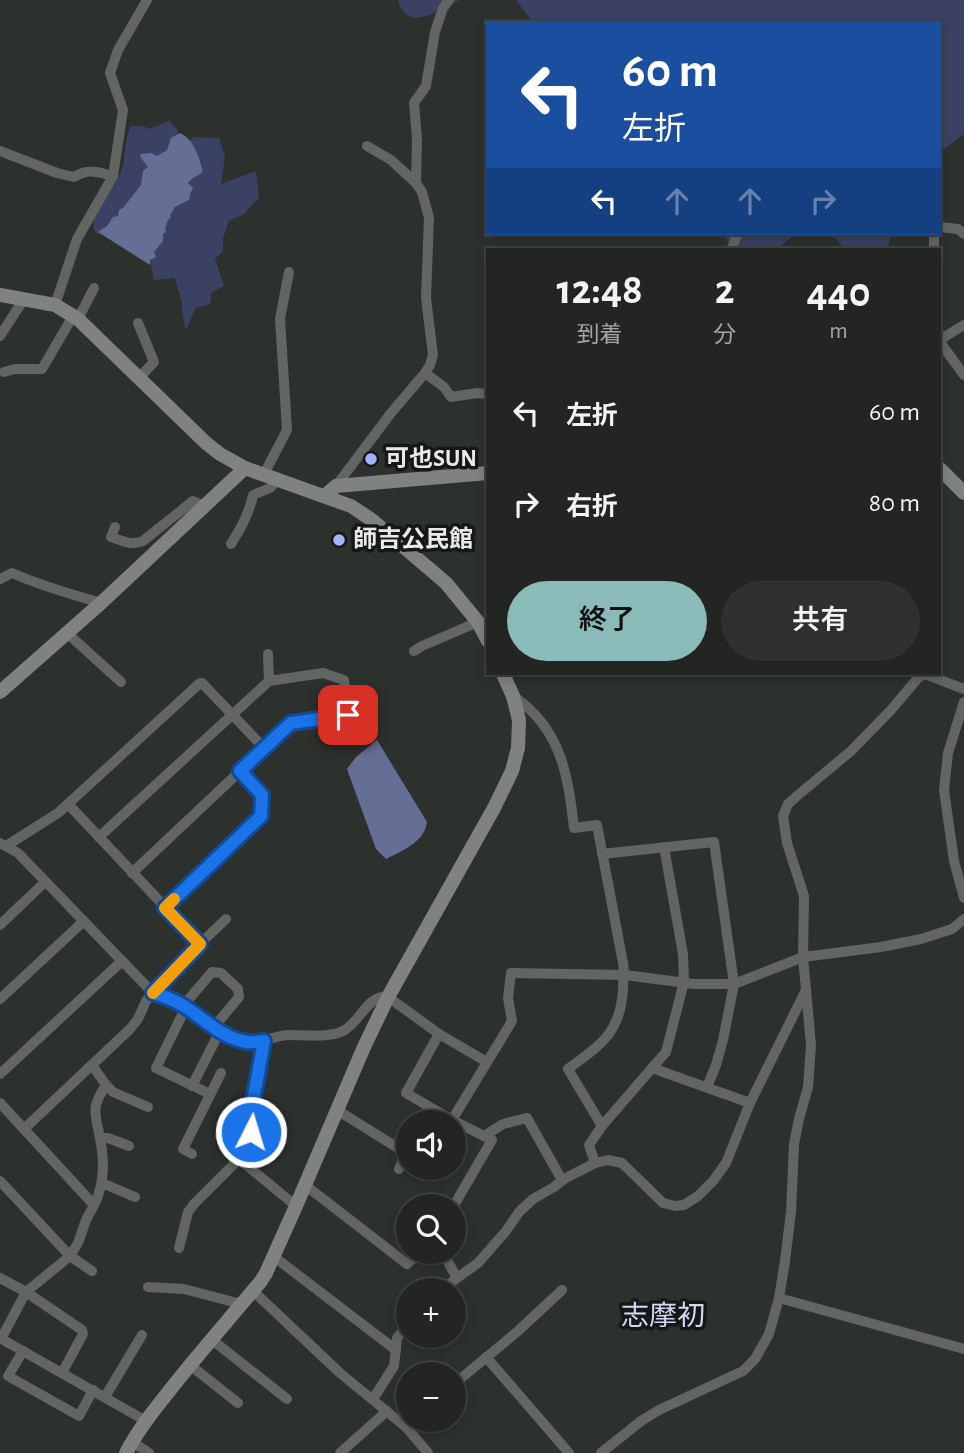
<!DOCTYPE html>
<html lang="ja">
<head>
<meta charset="utf-8">
<style>
	body { margin:0; font-family:"Alegreya Sans","Noto Sans JP",sans-serif; background:#2e312f; color:#f1f3f6; height:100vh; display:flex; flex-direction:column; font-size:26px; white-space:nowrap }
	* { box-sizing:border-box; margin:0 }
	p { font-size:23px; color:#a2a5a5 }
	.icon { flex:none; width:38px; height:38px; fill:none; stroke:currentColor; stroke-width:2; stroke-linecap:round; stroke-linejoin:round }
	.map { position:relative; flex:1; overflow:hidden }
	.sheet { position:absolute; left:486px; top:248px; width:455px; height:427px; display:flex; flex-direction:column; background:#222522; border-radius:0px; box-shadow:0 4px 10px #0003,0 0 0 2px #3f4240 }
	.sheet>* { flex:none }
	.guide { position:absolute; left:486px; top:21px; width:455px; height:214px; border-radius:0px; box-shadow:0 4px 10px #0003,0 0 0 2px #3f4240; background:#1a4fa0; color:#fff; overflow:hidden }
	.buttons { position:absolute; left:396px; top:1110px; display:grid; gap:14px }
	.buttons a { display:grid; place-items:center; width:70px; height:70px; border-radius:50%; background:#222522; box-shadow:0 4px 10px #0003,0 0 0 2px #3f4240; font-size:35px }
	.pin { position:absolute; display:grid; place-items:center; width:60px; height:60px; color:#fff; margin:-30px; border-radius:14px; box-shadow:0 4px 10px #0006 }
	.me { position:absolute; width:77px; margin:-38px; rotate:5deg; stroke-linejoin:round; filter:drop-shadow(0 0 5px #0008) }
	.turn { display:flex; align-items:center; gap:24px; height:147px; padding:0 21px; font-size:32px }
	.turn .icon { width:91px; height:91px; stroke-width:2.5 }
	.turn b { display:block; font-size:49px; line-height:60px }
	.lanes { display:flex; align-items:center; height:66px; padding:0 21px; background:#0003; justify-content:center; gap:35px; direction:ltr }
	.lanes .off { opacity:.35 }
	.eta { display:flex; justify-content:space-evenly; align-items:center; height:119px; text-align:center }
	.eta b { font-size:42px; font-weight:600; line-height:49px }
	.button { display:flex; gap:14px; margin-top:auto; padding:14px 21px }
	.button a { flex:1; height:80px; border-radius:42px; background:#8bbbb9; color:#111; font-size:28px; font-weight:600; line-height:80px; text-align:center }
	.button a+a { background:#2e312f; color:#f1f3f6 }
	ul { padding:0; list-style:none }
	li { display:flex; align-items:center; gap:21px; height:91px; padding:0 21px }
	li div { flex:1 }
	li b { display:block; font-size:26px }
	li em { font-style:normal }
	.map>svg:first-child { display:block }
	.green { fill:#3a4162 }
	.water { fill:#656e95 }
	.lines { fill:none; stroke-linecap:round; stroke-linejoin:round }
	.street { stroke:#636563; stroke-width:10 }
	.secondary { stroke:#7f827f; stroke-width:14 }
	.route-casing { stroke:#114b97; stroke-width:18 }
	.route { stroke:#1a73e8; stroke-width:12 }
	.slow { stroke:#f59e0b; stroke-width:12 }
	.poi-dot { fill:#a2b2fd; stroke:#171816; stroke-width:2.5 }
	.labels { text-anchor:middle; dominant-baseline:central; stroke-width:7; stroke-linejoin:round; paint-order:stroke }
	.poi-label { font-size:24px; font-weight:bold; fill:#e8eae8; stroke:#171816; text-anchor:start }
	.quarter-label { font-size:28px; fill:#d1d8f4; stroke:#171816 }
</style>
</head>
<body>
<div class="map">
<svg width="964" height="1453" viewBox="0 0 964 1453">
	<rect width="100%" height="100%" fill="#2d312d"/>
	<g class="green">
		<path d="M398,0h61c-14,7 -44,28 -56,11 -3,-4 -4,-7 -5,-11z"/>
		<path d="M516,0h448v134l-24,18v-129h-407z"/>
		<path d="M169,121l9,9 -1,9 -27,30 -17,33 -29,31 -8,1c-10,-20 15,-42 24,-60 7,-15 3,-33 11,-48h12l6,3z"/>
		<path d="M193,137l26,1 6,18 -4,28 35,-13 3,27 -15,16 -15,7 -6,17v13l-8,8 9,27 -12,6 -2,12 -14,4 -10,22c-3,-9 -3,-14 -4,-23 0,-9 -5,-19 -7,-29l-21,2 -5,-24 38,-110z"/>
		<path d="M719,233h77l-20,17h-37z"/>
		<path d="M831,233h60l-2,11 -4,6h-39z"/>
	</g>
	<g class="water">
		<path d="M180,133c15,7 19,25 23,39l-11,7 -4,4 5,5 -3,6 -1,6 -14,7 -5,8 1,2 -3,3 -3,9 1,3 -3,2v7l-9,11 2,5 -6,3v5l-52,-33 9,-6 6,-9 5,-1 1,-6 4,-2 18,-23 2,-14 5,-4 -7,-9 -1,-4 11,-1 6,3 10,-6 4,-12z"/>
		<path d="M377,740l50,82c-3,21 -24,28 -41,37l-10,-10 -29,-80 9,-12z"/>
	</g>
	<g class="lines">
		<g class="street">
			<path d="M0,151l57,22 17,4c15,-9 23,-5 39,-1"/>
			<path d="M416,183l1,-44 -3,-36 12,-17 9,-54 8,-24 6,-8"/>
			<path d="M940,227l18,2 6,5"/>
			<path d="M731,250l7,-17"/>
			<path d="M934,250v-17"/>
			<path d="M55,305l22,-66 36,-63 10,-66 -13,-37 8,-23 29,-50"/>
			<path d="M78,319l16,-31"/>
			<path d="M138,323l16,39 -15,16"/>
			<path d="M940,335l2,10 22,30"/>
			<path d="M0,336l24,-37"/>
			<path d="M941,339l23,-14"/>
			<path d="M4,372l11,-3h27l31,-53"/>
			<path d="M425,373l19,14 7,10 26,-4 11,1"/>
			<path d="M263,476l24,-46 -7,-111 9,-47"/>
			<path d="M336,486l55,-73 34,-40 5,-8 3,-10 -7,-57 3,-80 -7,-26 -6,-9 -25,-23 -24,-14"/>
			<path d="M115,527l-4,10c12,4 20,9 32,4l50,-40 11,5"/>
			<path d="M231,544c10,-16 18,-30 22,-49l17,-7 7,-8"/>
			<path d="M0,579l12,-6c29,13 59,21 89,30"/>
			<path d="M67,633l54,49"/>
			<path d="M414,651l8,-5 56,-24"/>
			<path d="M268,654l1,27"/>
			<path d="M925,674l39,15"/>
			<path d="M513,696c48,32 55,79 61,132l23,-3 26,138c2,10 0,17 0,27 -3,44 -23,55 -55,79l34,57 50,-58 98,35"/>
			<path d="M964,702l-16,51 -4,37 10,71 10,37"/>
			<path d="M68,804l132,140"/>
			<path d="M99,837l170,-156 54,-8 21,7 4,35 -57,8 -159,150"/>
			<path d="M0,843l18,10 135,140c10,3 20,7 29,12 21,12 41,35 65,37 15,2 28,-7 42,-7 15,0 41,3 54,-4 17,-8 24,-37 45,-34l51,37 -33,59 46,27 60,-99 -4,-23 3,-25 114,2 69,9h40l69,-27 78,-10 40,-8 31,-10 12,-10"/>
			<path d="M6,846l52,-33 142,-130h2l62,65"/>
			<path d="M602,854l112,-12 20,142 -11,56 -7,25 -9,22"/>
			<path d="M165,908l96,-92 1,-21 -22,-24"/>
			<path d="M0,925l45,-43"/>
			<path d="M0,999l84,-78"/>
			<path d="M439,1034l48,28"/>
			<path d="M264,1041l-11,60 -2,31 -12,27 57,47"/>
			<path d="M652,1068l14,-16 18,-70 -1,-28 -19,-107"/>
			<path d="M0,1074l122,-113"/>
			<path d="M106,1085l7,7 35,15"/>
			<path d="M192,1086l28,-55"/>
			<path d="M210,1094l-54,-26 26,-53 1,-9 29,-34 9,1 17,16 1,8 -25,30"/>
			<path d="M0,1103l94,102c12,-23 10,-48 5,-72 -2,-9 -5,-19 -3,-28 2,-7 6,-14 10,-20l-14,-20"/>
			<path d="M337,1110l69,43 -7,16"/>
			<path d="M452,1120l40,20 -39,67"/>
			<path d="M24,1129l106,-100 8,-10 8,-18 7,-8 31,-34 42,-40"/>
			<path d="M484,1136l19,-12 24,-6 35,62"/>
			<path d="M100,1138h8l21,8"/>
			<path d="M192,1154l-9,-5 38,-76"/>
			<path d="M595,1163l-6,-18 13,-19"/>
			<path d="M0,1181l70,75 22,15"/>
			<path d="M102,1183l33,14"/>
			<path d="M305,1185l102,79 14,-13"/>
			<path d="M179,1248l9,-36 6,-8 45,-45"/>
			<path d="M442,1251l15,27 21,-15 28,-32 13,-19 14,-13 21,-12 10,-8 31,-16 13,-3 14,3 41,40 12,3 9,-1 14,-9 15,-15 13,-18 24,-60 56,-113"/>
			<path d="M273,1256l123,94"/>
			<path d="M0,1278l26,14 56,38 1,4 -21,39"/>
			<path d="M148,1287l36,2 57,15"/>
			<path d="M442,1290l15,-12"/>
			<path d="M253,1291l87,82 67,55 21,25"/>
			<path d="M779,1298l185,51"/>
			<path d="M0,1338l146,83"/>
			<path d="M1,1339l25,-47 44,-36 8,-13 8,-23 8,-15"/>
			<path d="M211,1339l76,60"/>
			<path d="M23,1351l-15,25 71,40 14,-26"/>
			<path d="M486,1357l83,96"/>
			<path d="M190,1365l48,38"/>
			<path d="M453,1385l65,-54 44,-41"/>
			<path d="M105,1397l37,-62"/>
			<path d="M373,1399l21,-33 3,-28 11,-14"/>
			<path d="M407,1428l10,-9"/>
			<path d="M132,1442l17,11"/>
			<path d="M340,1453l47,-42"/>
			<path d="M601,1453l40,-32 18,-11 84,-39 12,-12 14,-25 10,-36 6,-37 6,-49 3,-68 5,-25 9,-32 3,-42 -8,-88 1,-61 -17,-53 -4,-27 5,-12 9,-8 54,-45 40,-41 27,-32 7,-4"/>
		</g>
		<g class="secondary">
			<path d="M0,295l55,10 23,14 128,124 14,11 25,14 106,38 21,14 74,63 32,39 10,19"/>
			<path d="M940,469l24,24"/>
			<path d="M325,496l11,-10 152,-13"/>
			<path d="M0,692l101,-89 144,-135"/>
			<path d="M126,1453c12,-23 28,-43 44,-63 29,-37 61,-73 91,-109l5,-8 30,-67 68,-159 24,-50 106,-189 18,-37 6,-23 1,-28 -6,-24 -10,-22"/>
		</g>
	</g>
	<g class="lines">
		<g class="route-casing">
			<path id="route" d="M251,1132l2,-31 11,-60c-5,0 -12,2 -17,1 -24,-3 -44,-24 -63,-36 -10,-6 -20,-10 -31,-13l47,-49 -35,-36 96,-92 1,-21 -22,-24 51,-48 57,-8"/>
		</g>
		<use href="#route" class="route"/>
		<path class="slow" d="M153,993l47,-49 -35,-36 9,-9"/>
	</g>
	<g class="poi-dot">
		<circle cx="371" cy="459" r="7"/>
		<circle cx="339" cy="540" r="7"/>
	</g>
	<g class="labels">
		<g class="poi-label">
			<text x="385" y="459">可也SUN</text>
			<text x="353" y="540">師吉公民館</text>
		</g>
		<g class="quarter-label">
			<text x="663" y="1317">志摩初</text>
		</g>
	</g>
</svg>
<div class="buttons">
<a><svg class="icon" aria-label="sound" viewBox="0 0 24 24"><path d="M4 9h4l5-4v14l-5-4H4zM17 9q2 3 0 6"/></svg></a>
<a><svg class="icon" aria-label="search" viewBox="0 0 24 24"><circle cx="10" cy="10" r="6"/><path d="M15 15l6 6"/></svg></a>
<a>+</a>
<a>−</a>
</div>
<div class="pin" style="left:348px;top:715px;background:#d93025"><svg class="icon" aria-label="arrive" viewBox="0 0 24 24"><path d="M6 21V4h12l-3 4 3 4H6"/></svg></div>
<svg class="me" style="left:251px;top:1132px" viewBox="-20 -20 40 40"><circle r="17" fill="#1a73e8" stroke="#fff" stroke-width="3"/><path d="M0-11L8 9 0 5-8 9z" fill="#fff"/></svg>
<div class="guide">
<div class="turn"><svg class="icon" aria-label="left" viewBox="0 0 24 24"><path d="M17 20v-9H6M10 6l-5 5 5 5"/></svg><div><b>60 m</b>左折</div></div>
<div class="lanes"><svg class="icon" aria-label="left" viewBox="0 0 24 24"><path d="M17 20v-9H6M10 6l-5 5 5 5"/></svg><svg class="icon off" aria-label="ahead" viewBox="0 0 24 24"><path d="M12 20V5M6 11l6-6 6 6"/></svg><svg class="icon off" aria-label="ahead" viewBox="0 0 24 24"><path d="M12 20V5M6 11l6-6 6 6"/></svg><svg class="icon off" aria-label="right" viewBox="0 0 24 24"><path d="M7 20v-9h11M14 6l5 5-5 5"/></svg></div>
</div>
<section class="sheet">
<div class="eta">
<div><b>12:48</b><p>到着</p></div>
<div><b>2</b><p>分</p></div>
<div><b>440</b><p>m</p></div>
</div>
<ul>
<li><svg class="icon" aria-label="left" viewBox="0 0 24 24"><path d="M17 20v-9H6M10 6l-5 5 5 5"/></svg><div><b>左折</b></div><em>60 m</em></li>
<li><svg class="icon" aria-label="right" viewBox="0 0 24 24"><path d="M7 20v-9h11M14 6l5 5-5 5"/></svg><div><b>右折</b></div><em>80 m</em></li>
</ul>
<div class="button"><a>終了</a><a>共有</a></div>
</section>
</div>
</body>
</html>
